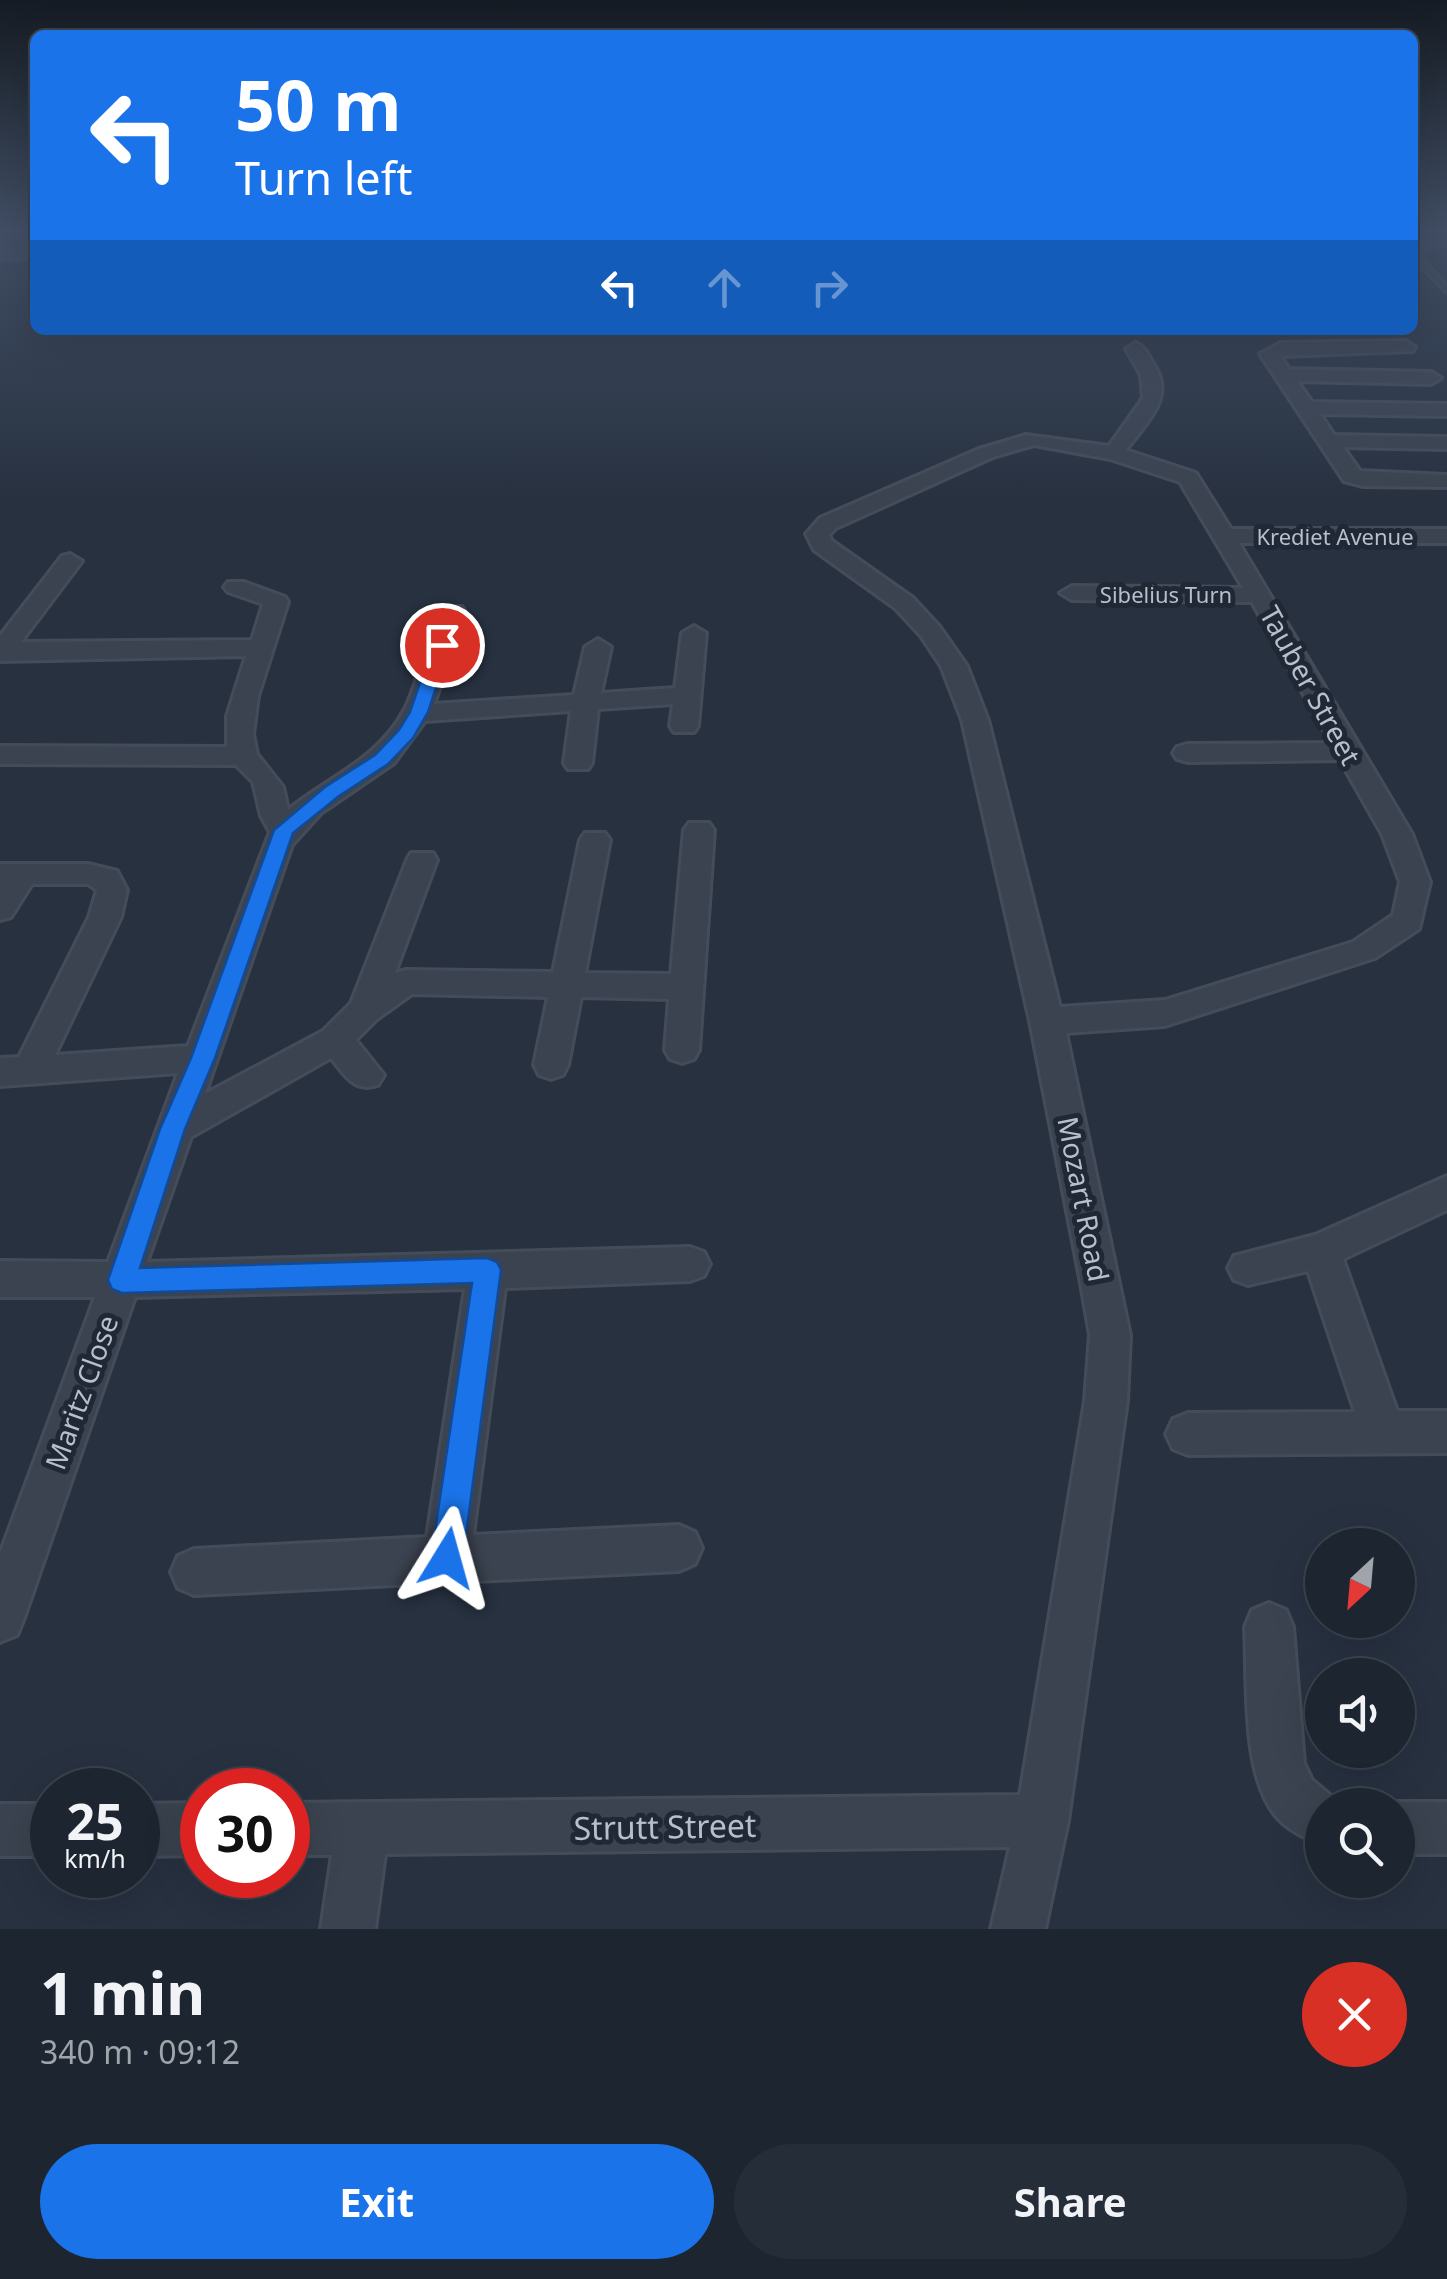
<!DOCTYPE html>
<html lang="en">
<head>
<meta charset="utf-8">
<style>
	body { margin:0; font-family:"Noto Sans",sans-serif; background:#252d38; color:#f1f3f6; height:100vh; display:flex; flex-direction:column; font-size:38px; white-space:nowrap }
	* { box-sizing:border-box; margin:0 }
	p { font-size:32px; color:#a0a5ab }
	.icon { flex:none; width:55px; height:55px; fill:none; stroke:currentColor; stroke-width:2; stroke-linecap:round; stroke-linejoin:round }
	.map { position:relative; height:1929px; overflow:hidden }
	.details { display:flex; flex-direction:column; background:#1d2530; flex:1 }
	.details>* { flex:none }
	.guide { position:absolute; left:30px; top:30px; width:1388px; height:305px; border-radius:15px; box-shadow:0 10px 40px #0002,0 0 0 2px #3b424c; background:#1a73e8; color:#fff; overflow:hidden }
	.needle { width:65px; rotate:206deg }
	.controls { position:absolute; left:1305px; top:1528px; display:grid; gap:20px }
	.controls a { display:grid; place-items:center; width:110px; height:110px; border-radius:50%; background:#1d2530; box-shadow:0 10px 40px #0002,0 0 0 2px #3b424c; font-size:50px }
	.speed { position:absolute; left:30px; top:1768px; display:flex; gap:20px; font-size:50px; font-weight:700; text-align:center }
	.speed>* { display:grid; place-content:center; width:130px; height:130px; border-radius:50%; background:#1d2530; box-shadow:0 10px 40px #0002,0 0 0 2px #3b424c; line-height:1 }
	.speed small { font-size:25px; font-weight:400 }
	.speed .limit { border:15px solid #d22; background:#fff; color:#111 }
	.pin { position:absolute; display:grid; place-items:center; width:85px; height:85px; color:#fff; margin:-42px; border:5px solid #fff; border-radius:50%; box-shadow:0 2px 10px #0007 }
	.me { position:absolute; width:110px; margin:-55px; rotate:8deg; stroke-linejoin:round; filter:drop-shadow(0 0 8px #0008) }
	.turn { display:flex; align-items:center; gap:35px; height:210px; padding:0 40px; font-size:45px }
	.turn .icon { width:130px; height:130px; stroke-width:2.5 }
	.turn b { display:block; font-size:70px; line-height:85px }
	.lanes { display:flex; align-items:center; height:95px; padding:0 40px; background:#0003; justify-content:center; gap:50px; direction:ltr }
	.lanes .off { opacity:.35 }
	.round { display:grid; place-items:center; flex:none; width:105px; height:105px; border-radius:52px; background:#252d38 }
	.headline { display:flex; align-items:center; justify-content:space-between; height:170px; padding:0 40px }
	h1 { font-size:60px; font-weight:700; line-height:75px }
	.action { display:flex; gap:20px; margin-top:auto; padding:20px 40px }
	.action a { flex:1; height:115px; border-radius:60px; background:#1a73e8; color:#fff; font-size:40px; font-weight:700; line-height:115px; text-align:center }
	.action a+a { background:#252d38; color:#f1f3f6 }
	.map>svg:first-child { display:block }
	.lines { fill:none; stroke-linecap:round; stroke-linejoin:round }
	.lane-casing { stroke:#454c59; stroke-width:5 }
	.street-casing { stroke:#454c59; stroke-width:6 }
	.lane { fill:#3b4350; fill-rule:evenodd }
	.street { fill:#3b4350; fill-rule:evenodd }
	.route { fill:#1a73e8; stroke:#114b97; stroke-width:2.5 }
	.labels { text-anchor:middle; dominant-baseline:central; stroke-width:10; stroke-linejoin:round; paint-order:stroke }
	.far-street-label { font-size:22px; fill:#b8bfca; stroke:#202835 }
	.street-label { font-size:28px; fill:#b8bfca; stroke:#202835 }
	.near-street-label { font-size:32px; fill:#b8bfca; stroke:#202835 }
</style>
</head>
<body>
<div class="map">
<svg width="1447" height="1929" viewBox="0 0 1447 1929">
	<rect width="100%" height="100%" fill="#273140"/>
	<g class="lines">
		<g class="lane-casing">
			<path id="lane" d="M1447,241v4l-17,2 -12,7 29,32v7l-35,-36v-5l13,-9z"/>
		</g>
		<g class="street-casing">
			<g id="street">
				<path d="M35,248v10l-35,1v-10z"/>
				<path d="M1406,341l9,6 -2,4 -133,5 9,13 142,3 10,6 -10,6 -134,-3 15,21 135,2v12l-127,-2 14,21 113,2v12l-104,-2 17,24 87,4v12l-84,-1 -19,-5 -84,-127 21,-11z"/>
				<path d="M1135,343c11,4 14,14 20,24 20,31 -10,57 -29,83l70,23 35,56h216v14h-208l173,291 18,48 -11,47 -44,29 -210,68 -99,7 64,302 -3,66 -59,420 -23,108h-54l19,-82 -625,7 -10,75h-54l11,-74h-44v-52l732,-8 65,-394 5,-66 -10,-57 -50,-257 -68,-301 -21,-54 -20,-30 -26,-28 -81,-58 -8,-16 14,-16 159,-69 47,-14 83,11 34,-48 -2,-23 -15,-26zM1034,445l76,14 70,23 63,106 -171,-2 -12,7 12,7 180,2 79,141 -144,1 -10,3 -4,6 4,6 10,3 153,-2 42,74 18,48 -7,33 -40,27 -188,58 -105,7 -72,-287 -21,-54 -28,-40 -26,-28 -81,-57 -3,-6 7,-7 157,-71z"/>
				<path d="M70,554l12,7 -61,81 231,-2 11,-36 -35,-12 -4,-5 4,-5h16l41,15 3,5 -30,94 -5,38 4,20 26,33 5,23c42,-34 91,-51 117,-101 16,-32 21,-72 39,-102h18l3,5 -31,92 140,-9 11,-48 13,-8 13,8 -10,46 74,-5 7,-55 12,-7 12,7 -8,93 -4,6h-20l-4,-6 3,-22 -75,5 -6,54 -4,6h-20l-4,-6 7,-52 -146,10 -31,42 -73,50 -29,32 -87,249 118,-63 28,-28 56,-143 4,-7h22l4,7 -42,113 11,-3 147,2 27,-132 5,-7h20l5,7 -25,133 86,1 13,-144 5,-7h20l5,7 -15,220 -5,9 -12,4 -12,-4 -5,-9 4,-51 -88,-2 -13,68 -5,10 -12,4 -12,-4 -5,-10 14,-68 -136,-3 -35,25 -21,21 28,35 -6,10c-24,8 -33,-10 -47,-27l-140,79 -44,125 543,-15 14,5 6,12 -6,12 -14,5 -185,7 -32,247 206,-10 16,7 7,16 -7,16 -16,7 -485,24 -16,-7 -7,-16 7,-16 16,-7 233,-12 38,-248 -330,8 -111,321 -7,17 -17,7v-88l95,-257h-95v-36l108,1 70,-189 -178,13v-28l19,-1 70,-140 8,-27 -9,-6h-56l-21,33 -11,3v-56h88l29,7 10,19 -6,27 -66,138 133,-9 82,-214 -9,-16 -8,-34 -17,-17 -236,-1v-18l227,1v-31l19,-60 -246,5v-25l62,-80z"/>
				<path d="M1447,1176v34l-104,49 54,152h50v42l-259,2 -15,-6 -7,-15 7,-15 15,-6 167,-1 -47,-141 -60,14 -14,-5 -6,-12 6,-12 81,-21z"/>
				<path d="M1269,1603l17,7 7,17 11,136 8,17 30,25h-20v40c-15,-6 -35,-15 -46,-29 -35,-42 -28,-136 -31,-189l7,-17z"/>
				<path d="M1398,1802h49v52h-49v-49h-7z"/>
				<path d="M202,1803v52l-64,1v-52z"/>
				<rect x="0" y="1804" width="52" height="52"/>
			</g>
		</g>
		<use href="#lane" class="lane"/>
		<use href="#street" class="street"/>
	</g>
	<linearGradient id="sky" x2="0" y2="1"><stop stop-color="#151b23"/><stop offset="0.46" stop-color="#414e64"/><stop offset="1" stop-color="#414e64" stop-opacity="0"/></linearGradient>
	<rect width="1447" height="500" fill="url(#sky)"/>
	<path class="route" d="M442,640l8,5 -22,67 -15,26 -25,26 -49,32 -46,37 -78,225 -30,71 -45,139 347,-10 10,4 4,8 -38,288 -5,11 -11,5 -12,-5 -4,-11 41,-275 -350,10 -10,-4 -4,-9 52,-151 31,-71 83,-228 51,-43 50,-32 24,-25 11,-18 23,-67z"/>
	<g class="labels">
		<g class="far-street-label">
			<text x="1335" y="536">Krediet Avenue</text>
			<text x="1166" y="594">Sibelius Turn</text>
		</g>
		<g class="street-label">
			<text transform="translate(1311 685) rotate(61)">Tauber Street</text>
			<text transform="translate(1084 1199) rotate(79)">Mozart Road</text>
			<text transform="translate(81 1392) rotate(-70)">Maritz Close</text>
		</g>
		<g class="near-street-label">
			<text transform="translate(665 1826) rotate(-1)">Strutt Street</text>
		</g>
	</g>
</svg>
<div class="controls">
<a><svg class="needle" viewBox="-14 -14 28 28"><path d="M0-13l5 13h-10z" fill="#e53935"/><path d="M0 13l5-13h-10z" fill="#a0a5ab"/></svg></a>
<a><svg class="icon" aria-label="sound" viewBox="0 0 24 24"><path d="M4 9h4l5-4v14l-5-4H4zM17 9q2 3 0 6"/></svg></a>
<a><svg class="icon" aria-label="search" viewBox="0 0 24 24"><circle cx="10" cy="10" r="6"/><path d="M15 15l6 6"/></svg></a>
</div>
<div class="speed"><div>25<small>km/h</small></div><div class="limit">30</div></div>
<div class="pin" style="left:442px;top:645px;background:#d93025"><svg class="icon" aria-label="arrive" viewBox="0 0 24 24"><path d="M6 21V4h12l-3 4 3 4H6"/></svg></div>
<svg class="me" style="left:447px;top:1558px" viewBox="-20 -20 40 40"><path d="M0-17L14 15 0 8-14 15z" fill="#1a73e8" stroke="#fff" stroke-width="4"/></svg>
<div class="guide">
<div class="turn"><svg class="icon" aria-label="left" viewBox="0 0 24 24"><path d="M17 20v-9H6M10 6l-5 5 5 5"/></svg><div><b>50 m</b>Turn left</div></div>
<div class="lanes"><svg class="icon" aria-label="left" viewBox="0 0 24 24"><path d="M17 20v-9H6M10 6l-5 5 5 5"/></svg><svg class="icon off" aria-label="ahead" viewBox="0 0 24 24"><path d="M12 20V5M6 11l6-6 6 6"/></svg><svg class="icon off" aria-label="right" viewBox="0 0 24 24"><path d="M7 20v-9h11M14 6l5 5-5 5"/></svg></div>
</div>
</div>
<section class="details">
<div class="headline"><div><h1>1 min</h1><p>340 m · 09:12</p></div><a class="round" style="background:#d93025;color:#fff"><svg class="icon" aria-label="close" viewBox="0 0 24 24"><path d="M6 6l12 12M18 6L6 18"/></svg></a></div>
<div class="action"><a>Exit</a><a>Share</a></div>
</section>
</body>
</html>
